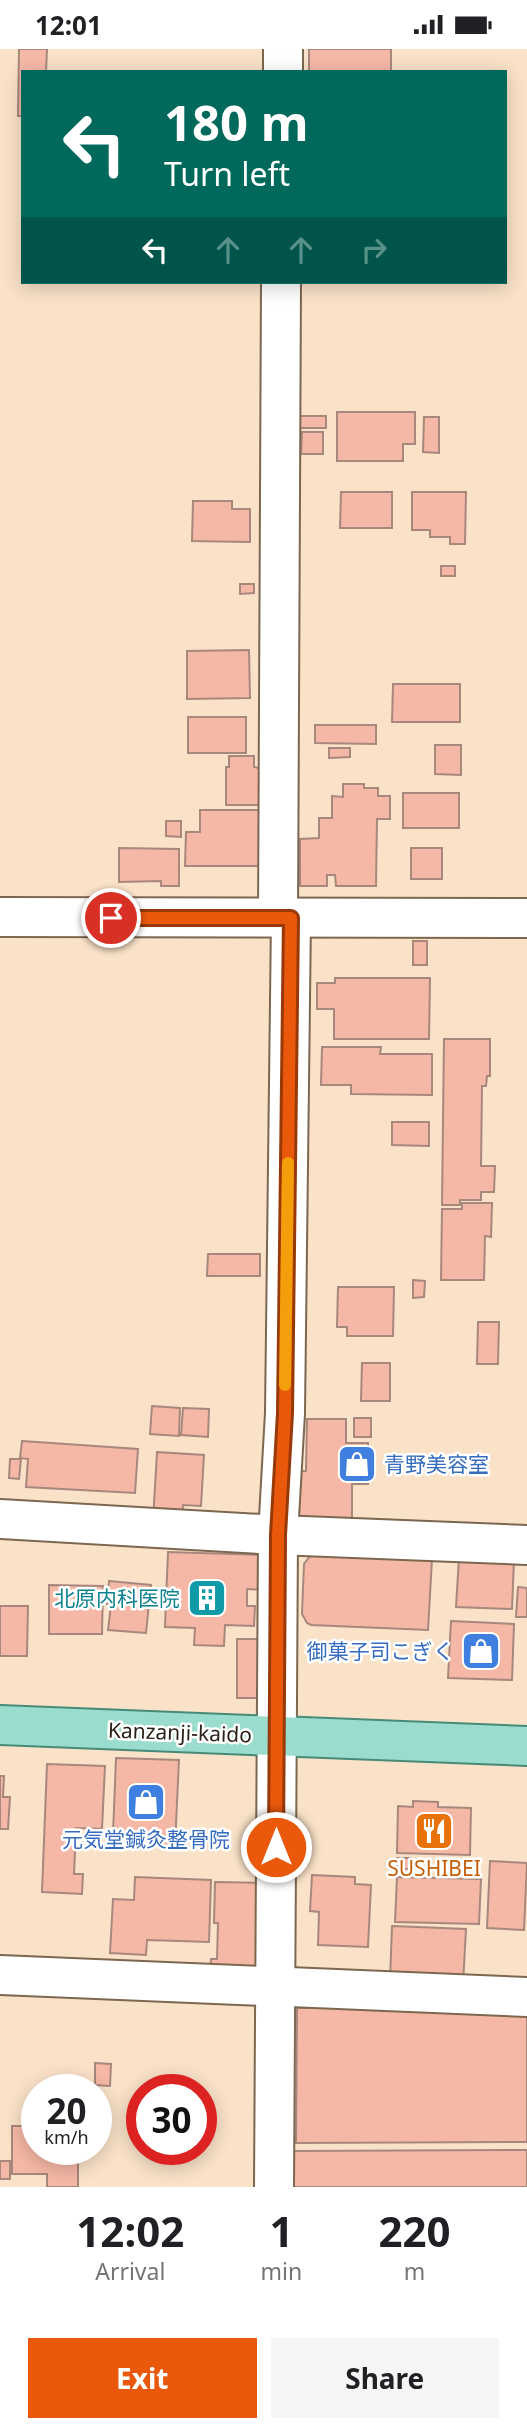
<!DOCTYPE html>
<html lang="en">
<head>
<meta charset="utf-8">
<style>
	body { margin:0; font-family:"Noto Sans","Noto Sans JP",sans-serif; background:#f6f6f6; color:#202124; height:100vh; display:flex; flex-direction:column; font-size:26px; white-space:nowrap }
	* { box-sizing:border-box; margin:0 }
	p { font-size:23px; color:#757577 }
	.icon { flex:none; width:38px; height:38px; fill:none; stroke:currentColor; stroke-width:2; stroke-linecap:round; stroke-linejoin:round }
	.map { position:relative; height:2138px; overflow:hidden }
	.panel { display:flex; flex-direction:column; background:#fff; flex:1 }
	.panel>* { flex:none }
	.guide { position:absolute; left:21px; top:21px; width:486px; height:214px; border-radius:0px; box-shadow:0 4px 18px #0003; background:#00695c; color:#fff; overflow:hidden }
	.speed { position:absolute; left:21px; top:2025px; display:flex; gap:14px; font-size:35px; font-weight:700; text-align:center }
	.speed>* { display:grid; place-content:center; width:91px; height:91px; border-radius:50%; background:#fff; box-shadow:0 4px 18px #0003; line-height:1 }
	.speed small { font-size:18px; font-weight:400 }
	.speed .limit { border:10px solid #d22; background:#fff; color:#111 }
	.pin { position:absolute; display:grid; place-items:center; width:60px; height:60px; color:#fff; margin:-30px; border:4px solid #fff; border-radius:50%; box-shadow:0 2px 7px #0007 }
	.me { position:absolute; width:77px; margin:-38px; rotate:0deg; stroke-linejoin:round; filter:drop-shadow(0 0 5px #0008) }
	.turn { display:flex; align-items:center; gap:24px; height:147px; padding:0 28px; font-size:32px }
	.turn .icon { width:91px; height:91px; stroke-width:2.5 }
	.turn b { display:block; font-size:49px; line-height:60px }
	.lanes { display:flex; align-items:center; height:66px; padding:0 28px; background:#0003; justify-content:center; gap:35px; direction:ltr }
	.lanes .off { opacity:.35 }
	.eta { display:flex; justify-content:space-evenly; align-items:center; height:119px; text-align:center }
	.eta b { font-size:42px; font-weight:700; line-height:49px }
	.cta { display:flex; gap:14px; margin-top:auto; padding:14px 28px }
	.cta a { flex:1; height:80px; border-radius:0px; background:#ea580c; color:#fff; font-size:28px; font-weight:700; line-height:80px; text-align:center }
	.cta a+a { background:#f6f6f6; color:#202124 }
	.status { display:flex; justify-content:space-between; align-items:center; height:49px; padding:0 35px; background:#fff; direction:ltr }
	.status svg { height:19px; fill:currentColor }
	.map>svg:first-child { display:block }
	.building { fill:#f6b8a6; stroke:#a8877d; stroke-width:2 }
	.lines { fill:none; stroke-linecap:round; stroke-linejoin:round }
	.street-casing { stroke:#7c6750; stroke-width:42 }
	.primary-casing { stroke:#468a77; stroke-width:42 }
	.street { stroke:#fff; stroke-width:38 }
	.primary { stroke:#9adccd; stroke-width:38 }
	.route-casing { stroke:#983908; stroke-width:18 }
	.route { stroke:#ea580c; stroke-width:12 }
	.slow { stroke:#f59e0b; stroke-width:12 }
	.labels { text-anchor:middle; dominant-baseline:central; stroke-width:5; stroke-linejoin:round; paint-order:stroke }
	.shop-label { font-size:21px; fill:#366cbe; stroke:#fff; text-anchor:start }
	.culture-label { font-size:21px; fill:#0d838f; stroke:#fff; text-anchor:end }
	.street-label { font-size:21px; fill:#281f16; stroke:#fff }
	.food-label { font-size:21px; fill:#c56008; stroke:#fff }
</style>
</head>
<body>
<div class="status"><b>12:01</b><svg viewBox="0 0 49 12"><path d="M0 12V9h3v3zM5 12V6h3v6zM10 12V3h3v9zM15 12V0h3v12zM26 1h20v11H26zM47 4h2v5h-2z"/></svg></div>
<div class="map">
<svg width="527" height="2138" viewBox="0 0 527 2138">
	<rect width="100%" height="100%" fill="#fae2c8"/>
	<g class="building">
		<path d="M19,0h28l-1,23h-23v44h-5z"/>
		<rect x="309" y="0" width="82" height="23"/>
		<path d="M337,363h78v32h-12v17h-66z"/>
		<rect x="300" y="367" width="26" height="12"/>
		<path d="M424,368h15v36l-16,-1z"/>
		<path d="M302,383h21v22h-22z"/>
		<path d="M341,443h51v36h-52z"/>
		<path d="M412,443h54l-1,52h-15v-7h-20v-7h-18z"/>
		<path d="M193,452h39v8h18v33l-58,-1z"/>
		<rect x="441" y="517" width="14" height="10"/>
		<path d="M240,535h14v9l-14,1z"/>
		<path d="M249,601l1,48 -63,1v-48z"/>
		<path d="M393,635h67v38h-68z"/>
		<rect x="188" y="668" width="58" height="36"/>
		<path d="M315,676h61v19l-61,-1z"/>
		<path d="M435,696h26v30l-26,-1z"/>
		<path d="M329,699h21v9l-21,1z"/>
		<path d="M229,707h25v11l5,1v37h-33v-38h3z"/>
		<path d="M343,735h21v4h14v8h12v23h-13l-1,67h-40l-1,-11h-8v11h-27v-47l19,-1v-20h13v-22l11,1z"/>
		<rect x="403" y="744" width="56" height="35"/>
		<path d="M200,761h60l-1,56h-74l1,-34h14z"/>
		<path d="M166,772h15v16l-15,-1z"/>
		<path d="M119,799l60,1v37h-18v-5l-42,1z"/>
		<rect x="411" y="799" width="31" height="31"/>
		<rect x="413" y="892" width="14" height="24"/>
		<path d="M335,929h95l-1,61h-95v-30h-17v-26h18z"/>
		<path d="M444,990h46v37h-3l-1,10h-4l-1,80h14l-1,26h-13v8h-21v5h-18z"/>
		<path d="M322,998h59l-1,7h52v41l-81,-1v-9h-30z"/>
		<path d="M392,1073h37v24l-37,-1z"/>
		<path d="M462,1154h30l-1,34 -6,-1 -1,44h-43l1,-71h20z"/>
		<path d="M208,1205h52v22h-53z"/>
		<path d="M413,1231l12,1 -1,16 -11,1z"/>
		<path d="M338,1238h56l-1,49h-46v-9h-10z"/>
		<path d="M478,1273h21l-1,42h-21z"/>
		<path d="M362,1314h28v38h-29z"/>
		<path d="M152,1357l28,2 -1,28 -29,-2z"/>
		<path d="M183,1359l26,1 -1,28 -27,-2z"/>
		<rect x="354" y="1369" width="17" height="19"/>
		<path d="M307,1370h39v24h22v41h-16v42l-56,-1 1,-54h9z"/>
		<path d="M22,1392l116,8 -3,44 -109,-6 2,-28 -8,-1z"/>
		<path d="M157,1403l47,3 -3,51 -18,-1 -1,18 -29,-2z"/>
		<path d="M10,1410h11l-2,20 -10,-1z"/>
		<path d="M168,1503l99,3 -2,35 -18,-1v17h8l-1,20 -29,-1 -1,21 -30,-1 1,-17 -30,-1z"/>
		<path d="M315,1505l117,5 -4,71 -117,-5 -4,-2 -5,-9 2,-50 6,-8z"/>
		<path d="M459,1509l55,2 -2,49 -56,-2z"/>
		<path d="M109,1532l42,4 -5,48 -38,-3 3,-25 -4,-1z"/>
		<path d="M49,1536l54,1 -1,48h-53z"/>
		<path d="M518,1538l9,1v29h-11z"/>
		<path d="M0,1557h28l-1,50h-27z"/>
		<path d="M451,1572l63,3 -2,56 -64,-2z"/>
		<rect x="237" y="1590" width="28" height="59"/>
		<path d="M116,1709l63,2 -4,86 -49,-3v-9h-13z"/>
		<path d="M47,1715l58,2 -3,63 -26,-1 -2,46h9l-1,20 -40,-2z"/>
		<path d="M0,1727h4l-1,21h7l-2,32h-8z"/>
		<path d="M413,1752l25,1v5l33,1 -1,47 -73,-2 1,-47 15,1z"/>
		<path d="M397,1809h14l-1,11h-13z"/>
		<path d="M490,1812l37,2 -3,67 -37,-2z"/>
		<path d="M312,1826l43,2v7l16,1 -3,62 -50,-2 1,-33 -9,-1z"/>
		<path d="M135,1828l76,3 -2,62 -62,-2 -1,15 -36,-2 3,-54 21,1z"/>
		<path d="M397,1828l84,2 -2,45 -84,-2z"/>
		<path d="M215,1833l52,1 -4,89 -53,-2 1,-11h6l1,-36h-4z"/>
		<path d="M392,1877l74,3 -3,55 -73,-3z"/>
		<path d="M527,1958v135l-231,1 1,-135z"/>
		<path d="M95,2014l16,1 -1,22 -15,-1z"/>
		<path d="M12,2077h25v23h41v38h-31v-13h-35z"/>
		<path d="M527,2101v37h-233v-36z"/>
		<rect x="0" y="2112" width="10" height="18"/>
	</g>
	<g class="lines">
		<g class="street-casing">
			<g id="street">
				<path d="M283,23v-23"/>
				<path d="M0,868l527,1"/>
				<path d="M278,869l3,-636"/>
				<path d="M0,1470l278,16 249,10"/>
				<path d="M0,1926l527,22"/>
				<path d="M274,2138l4,-652 7,-122 6,-495"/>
			</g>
		</g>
		<g class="primary-casing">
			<path id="primary" d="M0,1676l527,21"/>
		</g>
		<use href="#street" class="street"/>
		<use href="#primary" class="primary"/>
	</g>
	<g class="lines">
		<g class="route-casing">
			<path id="route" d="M111,869h180l-6,495 -7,122 -2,312"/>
		</g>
		<use href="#route" class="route"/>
		<path class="slow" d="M285,1336l3,-222"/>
	</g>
	<defs>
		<g id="shop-square" transform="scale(2.0125)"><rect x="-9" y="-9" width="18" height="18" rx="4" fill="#3f7fe0" stroke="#fff"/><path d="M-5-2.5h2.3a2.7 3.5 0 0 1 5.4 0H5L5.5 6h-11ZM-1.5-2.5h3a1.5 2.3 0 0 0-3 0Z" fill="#fff"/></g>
		<g id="building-square" transform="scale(2.0125)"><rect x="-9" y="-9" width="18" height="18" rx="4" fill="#0f9aa8" stroke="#fff"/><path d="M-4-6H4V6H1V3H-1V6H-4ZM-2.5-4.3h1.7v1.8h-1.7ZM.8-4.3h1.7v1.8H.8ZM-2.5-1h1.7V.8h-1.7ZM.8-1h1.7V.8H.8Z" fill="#fff"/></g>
		<g id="restaurant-square" transform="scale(2.0125)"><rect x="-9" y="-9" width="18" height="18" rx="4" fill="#e8710a" stroke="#fff"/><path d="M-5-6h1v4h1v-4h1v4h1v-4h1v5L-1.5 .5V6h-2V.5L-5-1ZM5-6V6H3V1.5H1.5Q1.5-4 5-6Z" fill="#fff"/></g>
	</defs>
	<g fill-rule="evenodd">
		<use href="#shop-square" x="357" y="1415"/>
		<use href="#building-square" x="207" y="1549"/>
		<use href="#shop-square" x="481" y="1602"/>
		<use href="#shop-square" x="146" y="1753"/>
		<use href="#restaurant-square" x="434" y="1782"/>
	</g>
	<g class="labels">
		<g class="shop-label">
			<text x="384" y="1415">青野美容室</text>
			<text x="454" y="1602" text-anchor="end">御菓子司こぎく</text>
			<text x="146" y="1790" text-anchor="middle">元気堂鍼灸整骨院</text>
		</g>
		<g class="culture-label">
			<text x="180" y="1549">北原内科医院</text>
		</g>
		<g class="street-label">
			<text transform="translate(180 1683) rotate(2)">Kanzanji-kaido</text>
		</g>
		<g class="food-label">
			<text x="434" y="1819">SUSHIBEI</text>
		</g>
	</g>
</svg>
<div class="speed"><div>20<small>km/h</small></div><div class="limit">30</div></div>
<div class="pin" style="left:111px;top:869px;background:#d93025"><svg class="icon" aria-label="arrive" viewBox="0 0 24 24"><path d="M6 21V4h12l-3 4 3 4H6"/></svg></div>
<svg class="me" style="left:276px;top:1798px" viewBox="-20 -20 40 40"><circle r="17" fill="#ea580c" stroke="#fff" stroke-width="3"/><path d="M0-11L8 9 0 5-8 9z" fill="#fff"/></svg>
<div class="guide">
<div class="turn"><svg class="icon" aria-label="left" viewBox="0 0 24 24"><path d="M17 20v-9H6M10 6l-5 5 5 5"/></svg><div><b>180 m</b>Turn left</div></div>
<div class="lanes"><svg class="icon" aria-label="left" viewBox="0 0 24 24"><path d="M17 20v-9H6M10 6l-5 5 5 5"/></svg><svg class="icon off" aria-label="ahead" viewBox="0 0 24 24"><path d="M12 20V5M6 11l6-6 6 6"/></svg><svg class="icon off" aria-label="ahead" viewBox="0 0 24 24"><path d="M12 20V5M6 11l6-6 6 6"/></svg><svg class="icon off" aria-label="right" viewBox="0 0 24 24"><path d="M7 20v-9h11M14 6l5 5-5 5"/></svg></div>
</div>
</div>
<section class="panel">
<div class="eta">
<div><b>12:02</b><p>Arrival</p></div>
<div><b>1</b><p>min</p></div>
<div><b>220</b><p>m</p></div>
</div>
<div class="cta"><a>Exit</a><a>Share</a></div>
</section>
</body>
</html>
